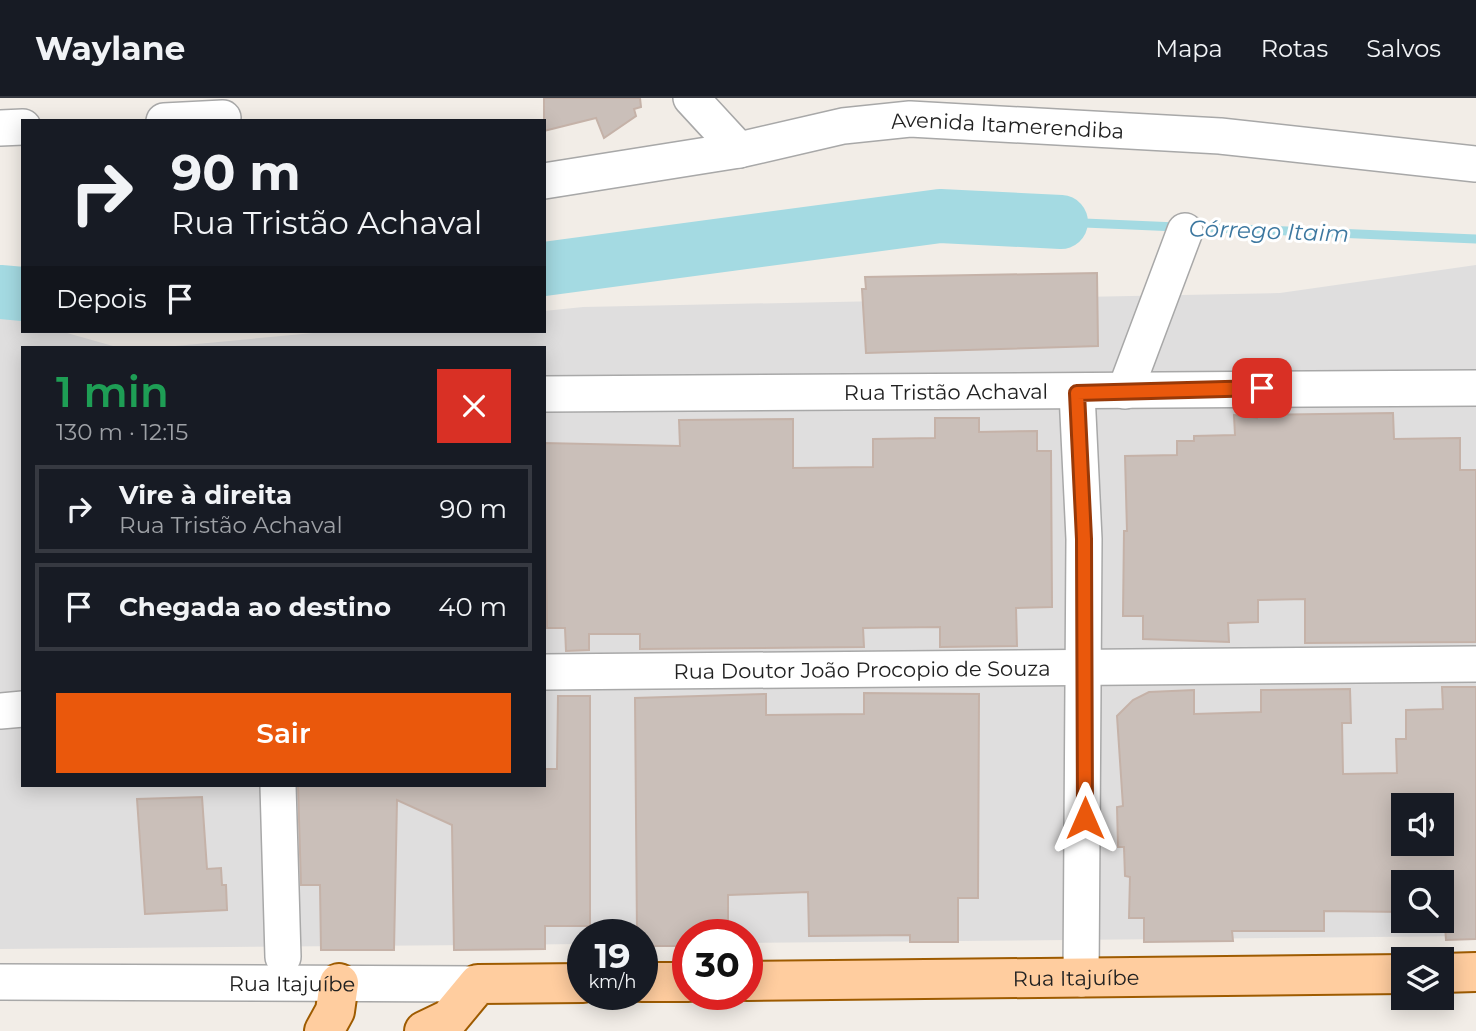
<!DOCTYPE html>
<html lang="pt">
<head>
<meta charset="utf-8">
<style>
	body { margin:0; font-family:Montserrat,sans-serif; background:#20242c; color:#f1f3f6; height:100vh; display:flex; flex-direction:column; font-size:26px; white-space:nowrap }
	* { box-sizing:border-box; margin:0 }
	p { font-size:23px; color:#9ea1a6 }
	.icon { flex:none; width:38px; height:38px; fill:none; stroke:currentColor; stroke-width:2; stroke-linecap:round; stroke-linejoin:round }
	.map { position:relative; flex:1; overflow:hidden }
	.panel { position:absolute; left:21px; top:248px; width:525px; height:441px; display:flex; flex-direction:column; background:#171b24; border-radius:0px; box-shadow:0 4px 18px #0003 }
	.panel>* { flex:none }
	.top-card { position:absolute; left:21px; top:21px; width:525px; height:214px; border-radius:0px; box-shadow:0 4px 18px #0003; background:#171b24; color:#f1f3f6; overflow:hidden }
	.controls { position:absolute; left:1391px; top:695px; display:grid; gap:14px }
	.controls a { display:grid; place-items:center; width:63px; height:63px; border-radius:0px; background:#171b24; box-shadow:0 4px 18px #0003; font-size:35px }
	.speed { position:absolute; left:567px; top:821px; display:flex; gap:14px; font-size:35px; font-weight:700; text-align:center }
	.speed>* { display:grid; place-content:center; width:91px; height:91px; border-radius:50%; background:#171b24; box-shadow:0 4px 18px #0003; line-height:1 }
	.speed small { font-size:18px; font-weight:400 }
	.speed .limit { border:10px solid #d22; background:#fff; color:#111 }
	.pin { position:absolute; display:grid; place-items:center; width:60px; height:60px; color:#fff; margin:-30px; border-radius:14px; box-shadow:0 4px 10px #0006 }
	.me { position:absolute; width:77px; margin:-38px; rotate:0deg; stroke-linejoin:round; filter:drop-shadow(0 0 5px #0008) }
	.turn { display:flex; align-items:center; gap:24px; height:147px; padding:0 35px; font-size:32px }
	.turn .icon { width:91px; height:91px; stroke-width:2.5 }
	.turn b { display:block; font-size:49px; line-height:60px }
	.then { display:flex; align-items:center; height:66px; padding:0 35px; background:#0003; gap:14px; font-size:26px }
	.round { display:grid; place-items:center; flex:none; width:74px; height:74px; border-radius:0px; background:#20242c }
	.overview { display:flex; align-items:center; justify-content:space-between; height:119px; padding:0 35px }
	h1 { font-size:42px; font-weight:600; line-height:52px; color:#1e9e55 }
	.button { display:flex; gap:14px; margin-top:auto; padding:14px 35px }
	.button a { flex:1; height:80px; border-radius:0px; background:#ea580c; color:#fff; font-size:28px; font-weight:600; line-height:80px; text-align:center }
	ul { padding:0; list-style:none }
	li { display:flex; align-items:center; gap:21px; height:88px; margin:0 14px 10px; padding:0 21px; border:4px solid #363941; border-radius:0px }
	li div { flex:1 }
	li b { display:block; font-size:26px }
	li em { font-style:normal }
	header { display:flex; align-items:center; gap:42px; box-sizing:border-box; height:98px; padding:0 35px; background:#171b24; border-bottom:2px solid #363941 }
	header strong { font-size:33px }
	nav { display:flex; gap:38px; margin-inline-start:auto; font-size:24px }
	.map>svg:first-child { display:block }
	.residential { fill:#dfdede; fill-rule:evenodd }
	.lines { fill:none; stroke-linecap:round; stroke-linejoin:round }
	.stream { stroke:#a4dae2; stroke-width:9 }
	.river { stroke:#a4dae2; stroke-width:54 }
	.building { fill:#cabfb9; stroke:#c5b2a8; stroke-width:2; fill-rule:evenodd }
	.minor-casing { stroke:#a8a8a8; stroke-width:38 }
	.major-casing { stroke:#9e5b00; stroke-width:42 }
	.minor { stroke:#fff; stroke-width:35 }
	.major { stroke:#ffcd9f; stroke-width:38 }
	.route-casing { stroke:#983908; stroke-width:18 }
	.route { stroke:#ea580c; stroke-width:12 }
	.labels { text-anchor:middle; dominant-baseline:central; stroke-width:6; stroke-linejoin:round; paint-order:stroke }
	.street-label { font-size:21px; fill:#212121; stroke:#fff }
	.water-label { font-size:23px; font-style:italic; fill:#3d78a0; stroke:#fff }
</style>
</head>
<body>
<header>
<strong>Waylane</strong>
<nav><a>Mapa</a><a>Rotas</a><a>Salvos</a></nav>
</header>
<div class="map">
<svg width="1476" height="933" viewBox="0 0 1476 933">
	<rect width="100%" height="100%" fill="#f2ede7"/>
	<path class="residential" d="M1476,167v671l-729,7v-9h-164v10l-583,5v-636l23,7v11h37l60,17h-97v438h521v-438h-390l181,-17h209v-20l39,-4 697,-14zM1404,707h38v39h-38zM1404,784h38v38h-38z"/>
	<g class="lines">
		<g class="stream">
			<path d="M1061,124l116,5"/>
			<path d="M1191,129l285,12"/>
		</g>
		<g class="river">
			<path d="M544,171l396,-53 121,6"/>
			<path d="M0,194l23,2"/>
		</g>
	</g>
	<g class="building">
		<path d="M544,0h96l1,9 -7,2 2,7 -32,22 -8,-20 -52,13z"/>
		<path d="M1097,175l1,73 -232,7 -4,-64h4l-1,-12z"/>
		<path d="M1393,315l1,26 66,-1v32h16v172l-171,1v-44l-47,1v22l-30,1 1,19 -86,-3v-23h-20l1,-85h3l-2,-75 52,-1v-14h17v-5l41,-1 -1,-20 23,3v-3z"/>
		<path d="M935,320h44v14l58,-1v20h14l1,156 -36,1 1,38 -77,1v-20l-77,1 1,19 -224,2v-15h-51v16l-23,1 -1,-23h-18l-3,-185 136,3 -1,-26 114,-1v49l80,-1v-28l62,-1z"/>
		<path d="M1442,589h34v252l-30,1 -4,-58h-38v30l-80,-1v20h-92l1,10 -89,1v-24h-15l1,-41 -5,-1 -1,-29h-6l-1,-40 6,-1 -6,-90 16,-16 16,-8 45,-2v24l67,-2v-22l89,-1 1,34h-9l1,51 54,-1 -1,-34h10v-29l37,-1zM1404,707h38v39h-38z"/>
		<path d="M864,595l115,1 -1,204h-20v44h-48v-7l-101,1 -1,-44 -80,3v39h-40v12h-46v-12h-5l-2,-236 131,-4v21l98,-1z"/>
		<path d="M558,598h32v230h-45v23l-91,1 -2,-125 -55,-25 -3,150h-73l-1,-65h-19l-3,-99h246v-17h13z"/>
		<path d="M202,699l5,72 14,-1 1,17h4l1,25 -82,4 -8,-115z"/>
	</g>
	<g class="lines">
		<g class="minor-casing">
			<g id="minor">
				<path d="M691,0l48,52"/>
				<path d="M164,23l59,-3"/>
				<path d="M0,30l23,-1"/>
				<path id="s1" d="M544,83l195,-31 104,-24 67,-7 310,17 256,28"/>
				<path d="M1125,293l60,-160"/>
				<path d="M1077,295l7,146 -3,440"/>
				<path id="s2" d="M544,296l932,-6"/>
				<path id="s3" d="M544,574l932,-8"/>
				<path d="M0,613l23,-2"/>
				<path d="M278,688l5,171"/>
				<path id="s4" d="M0,884l478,2"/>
			</g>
		</g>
		<g class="major-casing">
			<g id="major">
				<path d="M1442,875l34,-1"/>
				<path id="s5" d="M747,883l657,-7"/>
				<path d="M642,884h46"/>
				<path d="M324,933l11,-20 4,-28"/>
				<path d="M424,933l25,-12 29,-35 105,-1"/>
			</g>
		</g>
		<use href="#minor" class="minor"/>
		<use href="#major" class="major"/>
	</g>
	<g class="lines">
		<g class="route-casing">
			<path id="route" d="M1085,720l-1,-279 -7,-146 185,-5"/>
		</g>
		<use href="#route" class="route"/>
	</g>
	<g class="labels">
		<g class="street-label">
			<text stroke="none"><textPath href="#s1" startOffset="469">Avenida Itamerendiba</textPath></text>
			<text stroke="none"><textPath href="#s2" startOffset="402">Rua Tristão Achaval</textPath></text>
			<text stroke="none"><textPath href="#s3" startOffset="318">Rua Doutor João Procopio de Souza</textPath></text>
			<text stroke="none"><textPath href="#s5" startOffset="329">Rua Itajuíbe</textPath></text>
			<text stroke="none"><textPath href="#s4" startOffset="292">Rua Itajuíbe</textPath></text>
		</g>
		<g class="water-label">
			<text transform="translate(1269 133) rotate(2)">Córrego Itaim</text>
		</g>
	</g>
</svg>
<div class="controls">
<a><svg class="icon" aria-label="sound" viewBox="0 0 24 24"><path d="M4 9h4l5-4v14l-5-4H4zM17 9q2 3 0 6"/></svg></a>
<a><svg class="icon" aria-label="search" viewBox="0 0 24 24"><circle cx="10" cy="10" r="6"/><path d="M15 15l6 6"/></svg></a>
<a><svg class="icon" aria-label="layers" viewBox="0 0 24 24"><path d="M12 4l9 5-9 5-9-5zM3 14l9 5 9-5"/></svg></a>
</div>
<div class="speed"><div>19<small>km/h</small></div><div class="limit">30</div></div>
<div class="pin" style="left:1262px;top:290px;background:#d93025"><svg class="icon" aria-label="arrive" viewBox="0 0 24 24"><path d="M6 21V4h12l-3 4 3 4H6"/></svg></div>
<svg class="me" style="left:1085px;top:720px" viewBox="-20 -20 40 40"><path d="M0-17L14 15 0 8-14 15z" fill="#ea580c" stroke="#fff" stroke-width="4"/></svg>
<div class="top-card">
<div class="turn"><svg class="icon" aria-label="right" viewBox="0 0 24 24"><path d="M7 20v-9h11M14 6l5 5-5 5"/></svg><div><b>90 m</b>Rua Tristão Achaval</div></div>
<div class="then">Depois<svg class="icon" aria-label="arrive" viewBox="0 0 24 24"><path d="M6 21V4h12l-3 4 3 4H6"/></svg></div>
</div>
<section class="panel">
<div class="overview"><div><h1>1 min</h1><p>130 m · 12:15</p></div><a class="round" style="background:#d93025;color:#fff"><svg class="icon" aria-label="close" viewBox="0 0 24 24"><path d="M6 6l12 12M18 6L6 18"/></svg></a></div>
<ul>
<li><svg class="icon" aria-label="right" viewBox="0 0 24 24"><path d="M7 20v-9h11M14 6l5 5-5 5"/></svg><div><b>Vire à direita</b><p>Rua Tristão Achaval</p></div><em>90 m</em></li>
<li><svg class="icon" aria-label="arrive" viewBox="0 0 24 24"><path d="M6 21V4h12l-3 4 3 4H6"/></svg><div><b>Chegada ao destino</b></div><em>40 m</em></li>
</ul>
<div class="button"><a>Sair</a></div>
</section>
</div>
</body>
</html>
